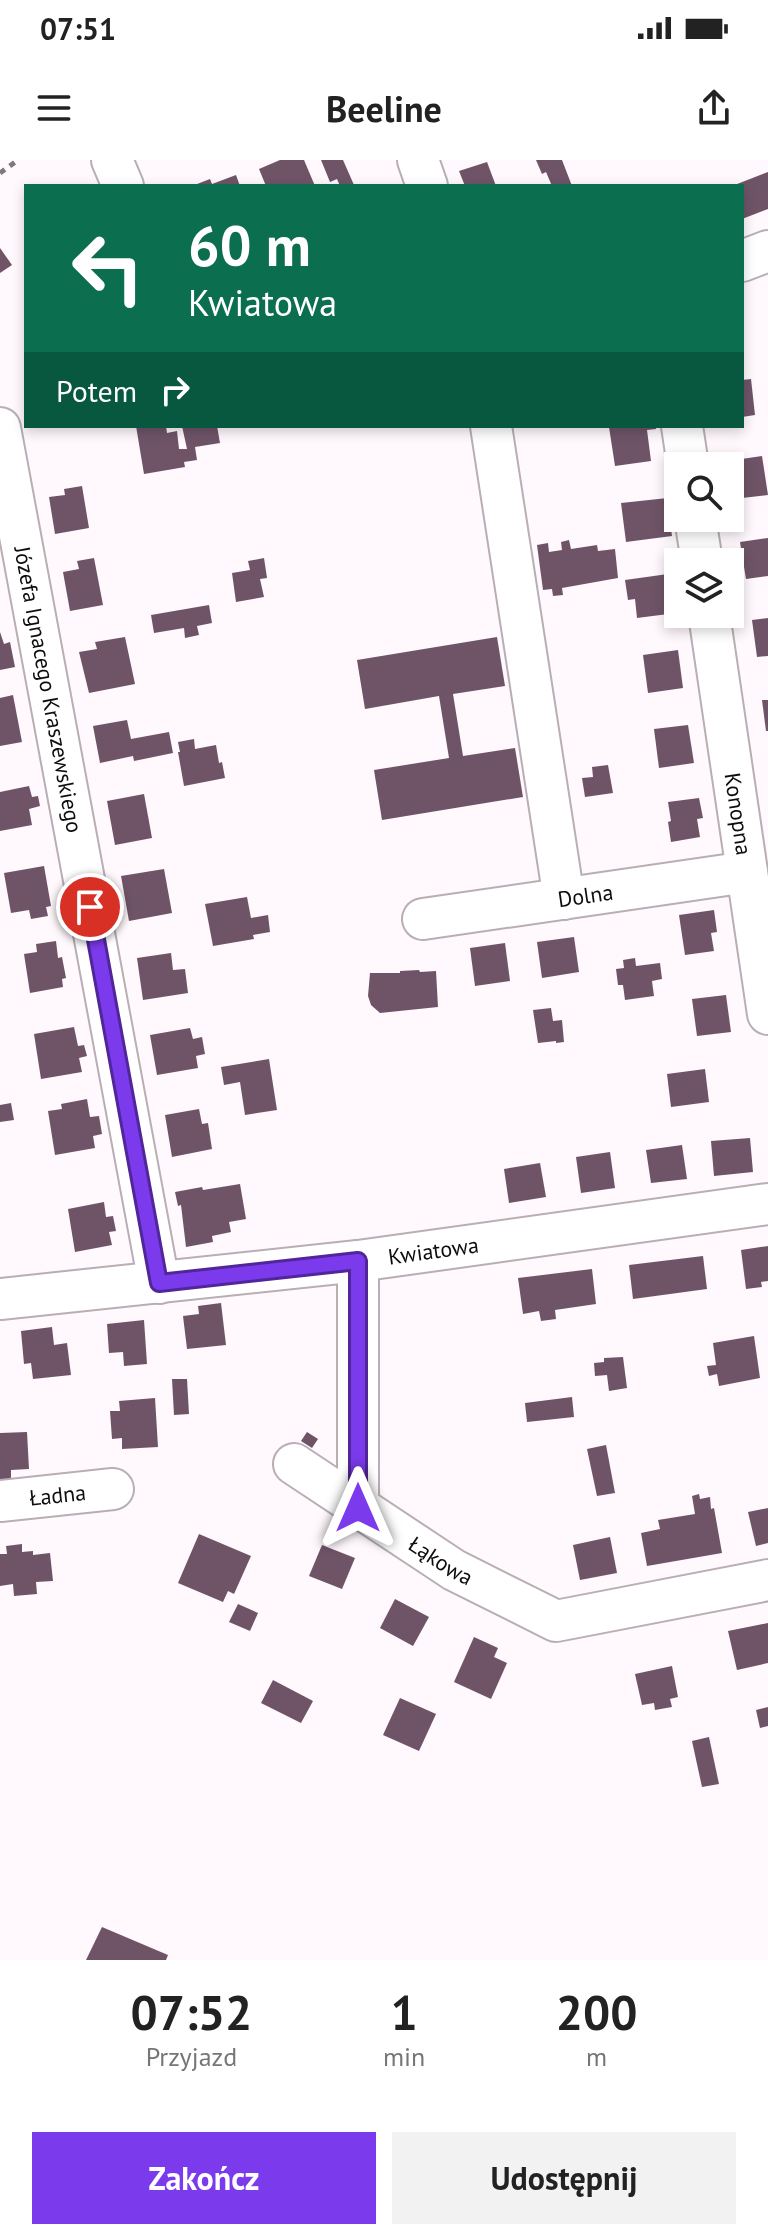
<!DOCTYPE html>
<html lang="pl">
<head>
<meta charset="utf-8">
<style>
	body { margin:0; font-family:"PT Sans",sans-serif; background:#f2f2f2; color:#222; height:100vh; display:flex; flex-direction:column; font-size:30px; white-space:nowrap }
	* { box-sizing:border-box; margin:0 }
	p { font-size:26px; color:#767676 }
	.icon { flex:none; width:44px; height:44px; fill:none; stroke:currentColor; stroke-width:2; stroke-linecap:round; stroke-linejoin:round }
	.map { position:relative; height:1800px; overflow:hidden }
	.details { display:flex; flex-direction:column; background:#fff; flex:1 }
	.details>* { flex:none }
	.banner { position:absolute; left:24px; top:24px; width:720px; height:244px; border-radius:0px; box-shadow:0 4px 12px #0003; background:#0b6e4f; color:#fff; overflow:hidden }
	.tools { position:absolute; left:664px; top:292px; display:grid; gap:16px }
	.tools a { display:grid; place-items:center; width:80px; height:80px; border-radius:0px; background:#fff; box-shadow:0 4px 12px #0003; font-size:40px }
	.pin { position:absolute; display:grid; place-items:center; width:68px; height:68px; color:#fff; margin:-34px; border:4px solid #fff; border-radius:50%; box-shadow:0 2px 8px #0007 }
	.me { position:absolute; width:88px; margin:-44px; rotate:0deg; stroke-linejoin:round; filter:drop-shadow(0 0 6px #0008) }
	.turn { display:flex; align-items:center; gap:28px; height:168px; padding:0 32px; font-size:36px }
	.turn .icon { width:104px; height:104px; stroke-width:2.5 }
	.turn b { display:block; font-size:56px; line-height:68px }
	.then { display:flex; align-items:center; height:76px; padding:0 32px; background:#0003; gap:16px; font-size:30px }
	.eta { display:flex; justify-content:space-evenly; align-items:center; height:136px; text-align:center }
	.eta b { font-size:48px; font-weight:700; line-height:56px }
	.button { display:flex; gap:16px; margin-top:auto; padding:16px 32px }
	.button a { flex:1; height:92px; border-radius:0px; background:#7c3aed; color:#fff; font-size:32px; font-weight:700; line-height:92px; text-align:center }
	.button a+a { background:#f2f2f2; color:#222 }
	.status { display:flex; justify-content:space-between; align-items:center; height:56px; padding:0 40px; background:#fff; direction:ltr }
	.status svg { height:22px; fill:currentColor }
	header { display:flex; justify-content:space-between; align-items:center; height:104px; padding:0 32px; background:#fff; font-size:36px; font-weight:700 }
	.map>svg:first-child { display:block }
	.building { fill:#6f5468 }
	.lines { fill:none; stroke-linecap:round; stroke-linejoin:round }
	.minor-casing { stroke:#b9aeb6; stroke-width:44 }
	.path { stroke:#7e797c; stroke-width:5; stroke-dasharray:6 6; stroke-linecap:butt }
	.minor { stroke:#fff; stroke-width:40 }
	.route-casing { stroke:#51269a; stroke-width:20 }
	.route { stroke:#7c3aed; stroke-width:14 }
	.labels { text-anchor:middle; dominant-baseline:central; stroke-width:8; stroke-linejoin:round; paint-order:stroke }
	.street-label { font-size:22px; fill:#0f0c0e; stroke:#fff }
</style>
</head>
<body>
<div class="status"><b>07:51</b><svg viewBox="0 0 49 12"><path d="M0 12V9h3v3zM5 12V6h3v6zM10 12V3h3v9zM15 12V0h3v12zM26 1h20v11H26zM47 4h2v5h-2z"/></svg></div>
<header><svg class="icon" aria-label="menu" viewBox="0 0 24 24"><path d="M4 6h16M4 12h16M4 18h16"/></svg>Beeline<svg class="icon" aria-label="share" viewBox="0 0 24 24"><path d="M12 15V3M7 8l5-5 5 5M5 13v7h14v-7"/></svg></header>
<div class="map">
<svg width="768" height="1800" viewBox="0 0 768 1800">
	<rect width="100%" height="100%" fill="#fff8fc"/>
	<g class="building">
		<path d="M280,0h24l11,26h-49l-7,-17z"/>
		<path d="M321,0h22l11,25 -14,1 -3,-7 -7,3z"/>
		<path d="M536,0h26l10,26h-20l-6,-14 -4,2z"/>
		<path d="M487,2l9,24h-31l-6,-15z"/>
		<path d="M768,12v37l-26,10v-33h-10z"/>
		<path d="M236,15l4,11h-48l18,-7 2,5z"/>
		<path d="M0,88l12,17 -12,8z"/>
		<path d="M751,219l4,36 -13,2v-37z"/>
		<path d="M136,266h30l1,7 10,-2 2,18h8l-5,-23h12l1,2 22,-2 3,17 -25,4 2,13 -13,2 1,5 -41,7z"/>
		<path d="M656,266v3l-9,1 4,31 -36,5 -6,-39z"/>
		<path d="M762,296l6,39 -35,4 -5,-38z"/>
		<path d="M82,326l7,42 -34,6 -6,-37 16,-2 -1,-6z"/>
		<path d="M677,337l1,15 -9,1 3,23 -46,6 -5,-39z"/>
		<path d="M768,378v38l-22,3 -6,-37z"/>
		<path d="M569,380l2,9 26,-4 1,6 17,-2 3,29 -56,10 1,7 -10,1 -1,-7 -9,1 -6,-45 11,-2 1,9 13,-2 -1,-8z"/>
		<path d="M94,398l9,47 -33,6 -7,-39 16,-3 -2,-8z"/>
		<path d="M264,398l3,20 -7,1 4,18 -28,5 -4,-29 18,-3 -2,-9z"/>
		<path d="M668,414l3,20 3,-1 2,20 -39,5 -2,-19 -7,1 -3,-20z"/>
		<path d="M209,445l3,18 -15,3 2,9 -14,3 -1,-10 -30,5 -3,-18z"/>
		<path d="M768,458v38l-11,1 -5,-37z"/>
		<path d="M0,472l4,12 6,-2 5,25 -15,3z"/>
		<path d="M125,477l10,47 -46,9 -10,-41 18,-3 -2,-7z"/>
		<path d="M497,477l8,49 -52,8 10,62 52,-8 8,49 -141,23 -8,-50 75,-12 -10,-62 -74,13 -8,-49z"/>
		<path d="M678,490l5,38 -35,5 -5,-38z"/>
		<path d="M13,535l9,47 -22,4v-48z"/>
		<path d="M762,540h6v31h-2z"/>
		<path d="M127,560l4,19 38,-7 4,21 -39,8 -1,-5 -33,7 -7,-37z"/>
		<path d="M688,565l6,38 -35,5 -5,-39z"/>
		<path d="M194,579l1,10 21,-4 3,18 3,-1 3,16 -41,8 -6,-34h2l-2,-10z"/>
		<path d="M608,605l5,28 -28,4 -3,-19 11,-1 -1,-10z"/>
		<path d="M29,626l3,11 6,-1 2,10 -11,3 3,16 -32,6v-39z"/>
		<path d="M144,634l8,44 -37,7 -8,-44z"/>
		<path d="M699,638l4,20 -6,1 3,18 -29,5 -3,-20 3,-1 -3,-19z"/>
		<path d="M44,706l7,40 -5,1 2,9 -17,3 -2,-9 -18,3 -7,-40z"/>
		<path d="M164,709l8,44 -43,8 -8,-45z"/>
		<path d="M247,737l4,21 17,-3 2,17 -17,3 1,4 -41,7 -8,-42z"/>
		<path d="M714,750l3,22 -6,1 3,18 -29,4 -6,-40z"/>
		<path d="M574,777l5,35 -37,6 -5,-36z"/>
		<path d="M56,781l2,17 4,-1 4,21 -4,1 1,8 -33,6 -6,-39 13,-2 -1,-8z"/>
		<path d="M505,783l5,38 -35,5 -5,-38z"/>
		<path d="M171,793l2,17 12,-1 3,24 -45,7 -6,-42z"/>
		<path d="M635,798l1,8 24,-3 2,16 -10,2 2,15 -29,4 -2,-15h-5l-2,-16 8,-1 -1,-8z"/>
		<path d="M419,810l1,2 16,-1 2,36 -58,6 -9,-8 -3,-9 2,-23h30v-2z"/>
		<path d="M726,835l5,37 -34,4 -5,-37z"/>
		<path d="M551,848l2,13 9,-1 2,22 -8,1v-2l-18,2 -5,-33z"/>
		<path d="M74,867l4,19 6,-1 3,11 -8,2 3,14 -41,7 -7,-45z"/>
		<path d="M190,868l3,11 9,-2 3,17 -9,2 2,12 -41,7 -7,-40z"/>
		<path d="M269,899l8,51 -32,5 -5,-33 -16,3 -3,-18z"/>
		<path d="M705,909l4,33 -38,5 -4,-33z"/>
		<path d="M87,939l3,18 9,-1 3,18 -9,2 2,12 -40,7 -7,-44 14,-2 -1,-5z"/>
		<path d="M11,943l3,17 -14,2v-17z"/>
		<path d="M199,949l3,15 6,-1 4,26 -40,8 -7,-42z"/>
		<path d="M750,978l3,34 -39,4 -3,-35z"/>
		<path d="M682,985l5,34 -36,4 -5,-33z"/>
		<path d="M610,992l5,36 -34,5 -5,-36z"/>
		<path d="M540,1003l6,34 -37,6 -5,-34z"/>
		<path d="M240,1024l6,35 -17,3 2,10 -19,4 1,6 -27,5 -5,-42 -3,1 -3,-14 27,-5 1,3z"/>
		<path d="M104,1042l2,15 7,-1 3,15 -7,1 3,13 -37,7 -7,-43z"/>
		<path d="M768,1086v35l-7,1 1,5 -16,2 -5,-39z"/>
		<path d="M703,1096l4,33 -74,10 -4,-34z"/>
		<path d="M592,1109l4,35 -41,6 1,9 -15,2 -2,-10 -16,3 -5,-36z"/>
		<path d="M221,1143l5,42 -39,4 -4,-33 16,-2 -1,-8z"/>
		<path d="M144,1160l3,44 -23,2 -1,-14 -14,1 -2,-29z"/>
		<path d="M52,1167l2,18 13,-2 4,32 -38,4 -2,-16 -7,1 -3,-33z"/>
		<path d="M754,1176l6,42 -41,8 -2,-12 -8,2 -2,-10 9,-1 -3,-22z"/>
		<path d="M623,1197l4,31 -18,3 -2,-16 -12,1 -1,-13 10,-1v-4z"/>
		<path d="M172,1219h15l2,35 -15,1z"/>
		<path d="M572,1237l2,20 -47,5 -2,-19z"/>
		<path d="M155,1238l3,49 -36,2v-11l-10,1 -2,-28h10l-1,-10z"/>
		<path d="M27,1272l2,37 -18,1v11l-11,1v-49z"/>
		<path d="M307,1272l11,7 -6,9 -11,-7z"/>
		<path d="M606,1285l9,48 -18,3 -10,-47z"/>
		<path d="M699,1334l1,5 10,-2 1,12 3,-1 8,45 -75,13 -6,-33 19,-4 -2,-9 37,-6 -3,-18z"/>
		<path d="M768,1348v35l-12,3 -8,-34z"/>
		<path d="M199,1374l52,22 -17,38 -6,-3 -5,11 -45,-19z"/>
		<path d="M610,1377l7,36 -37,7 -7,-35z"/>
		<path d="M22,1384v8l11,-1v4l17,-2 3,28 -17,1 1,12 -23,2 -1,-12 -13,2v-32h7l-1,-8z"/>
		<path d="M322,1385l33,13 -13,31 -33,-13z"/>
		<path d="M395,1439l34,18 -16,29 -33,-18z"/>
		<path d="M238,1444l20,9 -8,18 -21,-9z"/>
		<path d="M768,1463v40l-31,7 -9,-39z"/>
		<path d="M474,1477l24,11 -4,9 13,6 -16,36 -37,-17z"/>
		<path d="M672,1506l6,31 -8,2 2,8 -17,3 -1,-7 -12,2 -7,-31z"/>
		<path d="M273,1520l40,21 -12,22 -40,-20z"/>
		<path d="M400,1538l36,16 -17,37 -36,-16z"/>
		<path d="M768,1547v19l-8,2 -4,-18z"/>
		<path d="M709,1577l10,47 -17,3 -10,-46z"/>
		<path d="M102,1767l66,28 -2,5h-80z"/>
	</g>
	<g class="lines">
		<g class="minor-casing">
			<g id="minor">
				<path d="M112,0l11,26"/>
				<path d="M418,0l9,26"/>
				<path d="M742,101l26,-10"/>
				<path d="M491,266l73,473"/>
				<path d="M682,266l6,40"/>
				<path id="s1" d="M0,268l159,855"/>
				<path d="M695,358l7,44"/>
				<path id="s2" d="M709,454l59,400"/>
				<path id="s3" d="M423,759l324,-47"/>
				<path d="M358,1101v247"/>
				<path id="s4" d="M0,1139l358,-38 410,-57"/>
				<path id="s5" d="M294,1304l160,106 102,51 212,-41"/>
				<path id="s6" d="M0,1341l113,-12"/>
			</g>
		</g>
		<path class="path" d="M0,13l18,-13"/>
		<use href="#minor" class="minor"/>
	</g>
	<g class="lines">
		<g class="route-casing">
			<path id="route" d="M90,747l69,376 199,-22v247"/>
		</g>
		<use href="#route" class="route"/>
	</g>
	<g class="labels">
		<g class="street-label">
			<text stroke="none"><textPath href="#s1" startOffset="266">Józefa Ignacego Kraszewskiego</textPath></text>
			<text stroke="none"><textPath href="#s2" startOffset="202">Konopna</textPath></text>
			<text stroke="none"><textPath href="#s3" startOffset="164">Dolna</textPath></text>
			<text stroke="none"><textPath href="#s4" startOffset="436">Kwiatowa</textPath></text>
			<text stroke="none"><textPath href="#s6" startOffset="58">Ładna</textPath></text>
			<text stroke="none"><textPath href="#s5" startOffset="176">Łąkowa</textPath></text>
		</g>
	</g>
</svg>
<div class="tools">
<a><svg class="icon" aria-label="search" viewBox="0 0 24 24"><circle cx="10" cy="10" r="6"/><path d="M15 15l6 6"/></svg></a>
<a><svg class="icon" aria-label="layers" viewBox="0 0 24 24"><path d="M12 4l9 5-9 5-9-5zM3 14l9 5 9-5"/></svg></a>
</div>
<div class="pin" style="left:90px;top:747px;background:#d93025"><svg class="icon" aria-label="arrive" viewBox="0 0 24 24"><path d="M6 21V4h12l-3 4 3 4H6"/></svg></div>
<svg class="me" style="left:358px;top:1348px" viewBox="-20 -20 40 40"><path d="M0-17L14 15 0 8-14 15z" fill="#7c3aed" stroke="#fff" stroke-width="4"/></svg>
<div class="banner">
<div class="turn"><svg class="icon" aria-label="left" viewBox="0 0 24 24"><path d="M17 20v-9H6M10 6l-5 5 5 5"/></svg><div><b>60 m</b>Kwiatowa</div></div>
<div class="then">Potem<svg class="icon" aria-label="right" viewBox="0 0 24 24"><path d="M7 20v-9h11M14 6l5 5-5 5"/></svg></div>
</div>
</div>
<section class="details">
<div class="eta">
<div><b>07:52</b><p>Przyjazd</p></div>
<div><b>1</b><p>min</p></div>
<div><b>200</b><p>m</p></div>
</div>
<div class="button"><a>Zakończ</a><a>Udostępnij</a></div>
</section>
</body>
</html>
